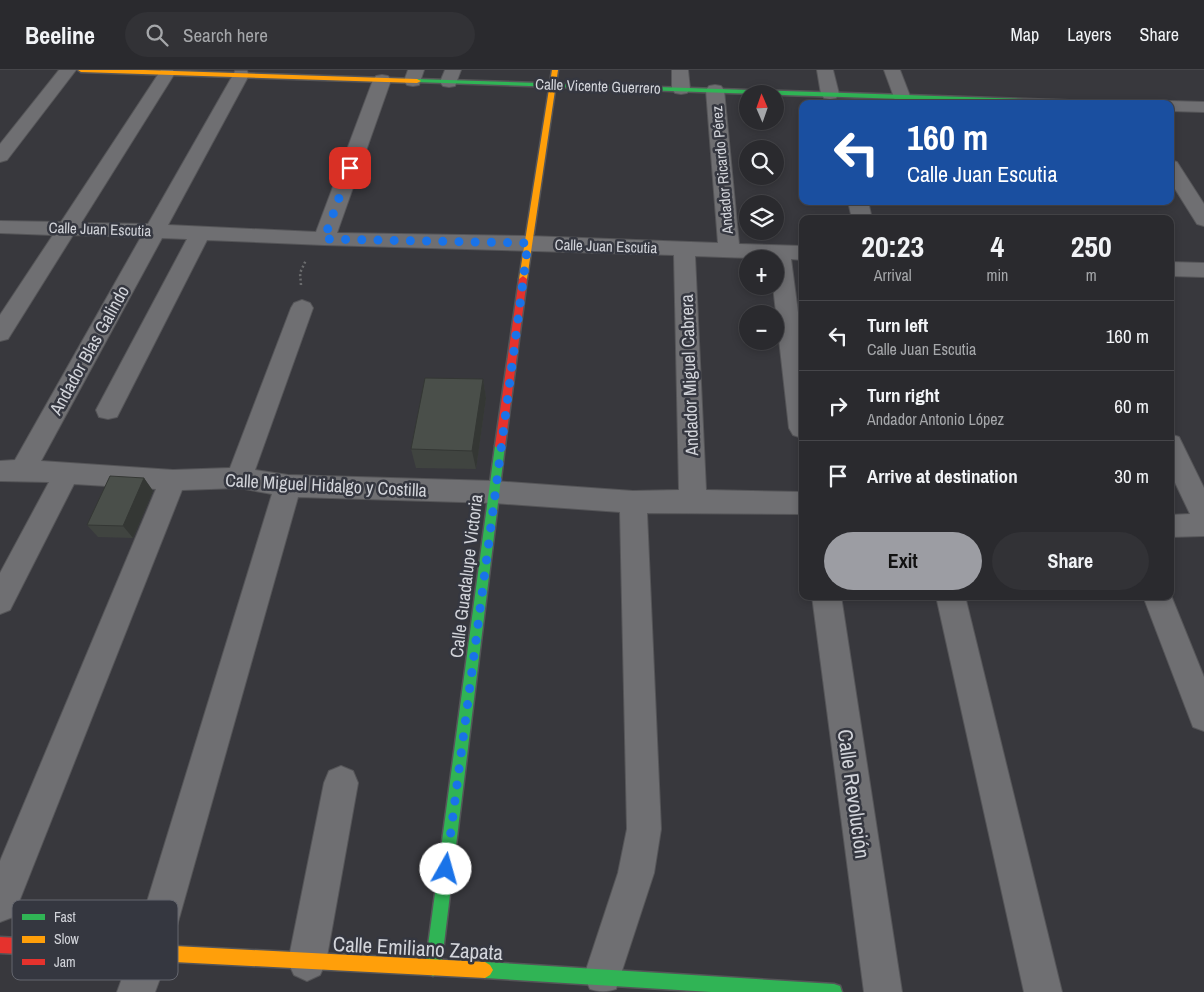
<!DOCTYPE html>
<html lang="en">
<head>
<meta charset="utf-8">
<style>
	body { margin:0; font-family:"Archivo Narrow",sans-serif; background:#323236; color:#f1f3f6; height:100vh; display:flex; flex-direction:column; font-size:19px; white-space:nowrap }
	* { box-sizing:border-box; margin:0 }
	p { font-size:16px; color:#a5a7aa }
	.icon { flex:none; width:28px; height:28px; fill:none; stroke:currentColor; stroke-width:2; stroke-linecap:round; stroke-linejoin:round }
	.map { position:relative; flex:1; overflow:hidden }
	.drawer { position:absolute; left:799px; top:145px; width:375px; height:385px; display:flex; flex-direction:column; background:#2a2a2e; border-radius:10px; box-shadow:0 2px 8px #0003,0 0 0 1px #46464a }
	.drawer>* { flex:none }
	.guide { position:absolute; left:799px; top:30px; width:375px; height:105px; border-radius:10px; box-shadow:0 2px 8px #0003,0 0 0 1px #46464a; background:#1a4fa0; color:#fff; overflow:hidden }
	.needle { width:32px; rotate:358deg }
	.controls { position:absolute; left:739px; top:15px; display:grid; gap:10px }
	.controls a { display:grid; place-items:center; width:45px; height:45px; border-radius:50%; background:#2a2a2e; box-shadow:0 2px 8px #0003,0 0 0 1px #46464a; font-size:25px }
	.pin { position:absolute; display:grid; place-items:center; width:42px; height:42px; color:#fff; margin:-21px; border-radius:10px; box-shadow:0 2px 8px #0006 }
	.me { position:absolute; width:55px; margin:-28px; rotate:7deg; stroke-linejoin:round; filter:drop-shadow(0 0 4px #0008) }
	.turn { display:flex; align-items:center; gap:18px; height:105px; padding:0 25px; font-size:22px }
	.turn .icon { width:65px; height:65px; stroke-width:2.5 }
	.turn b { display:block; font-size:35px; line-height:42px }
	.eta { display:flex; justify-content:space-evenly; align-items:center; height:85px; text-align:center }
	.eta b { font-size:30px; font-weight:700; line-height:35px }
	.action { display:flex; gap:10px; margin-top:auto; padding:10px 25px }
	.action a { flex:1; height:58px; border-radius:30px; background:#9c9da3; color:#111; font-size:20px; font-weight:700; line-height:58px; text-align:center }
	.action a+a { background:#323236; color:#f1f3f6 }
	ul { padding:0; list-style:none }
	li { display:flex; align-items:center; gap:15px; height:70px; padding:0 25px; border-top:1px solid #46464a }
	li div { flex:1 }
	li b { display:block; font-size:19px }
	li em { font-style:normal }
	header { display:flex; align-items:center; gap:30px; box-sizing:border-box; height:70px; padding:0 25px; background:#2a2a2e; border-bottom:1px solid #46464a }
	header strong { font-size:24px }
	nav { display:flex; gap:28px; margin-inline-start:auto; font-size:18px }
	.search { width:350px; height:45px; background:#323236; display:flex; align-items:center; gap:12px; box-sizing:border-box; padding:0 18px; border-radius:28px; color:#a5a7aa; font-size:19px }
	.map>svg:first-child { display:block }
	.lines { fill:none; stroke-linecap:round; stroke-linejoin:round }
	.street-casing { stroke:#555558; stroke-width:2 }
	.fast-casing { stroke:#555558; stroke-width:3 }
	.slow-casing { stroke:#555558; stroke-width:3 }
	.jam-casing { stroke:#555558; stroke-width:3 }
	.path { stroke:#6b6c6e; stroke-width:2.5; stroke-dasharray:2 2.5; stroke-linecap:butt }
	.street { fill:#6f6f72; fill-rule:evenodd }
	.fast { fill:#30b455; fill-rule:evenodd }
	.slow { fill:#ff9f0a; fill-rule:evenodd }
	.jam { fill:#e5322d; fill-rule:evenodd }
	.wall { fill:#404440 }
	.shaded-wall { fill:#343734 }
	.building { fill:#4a4f4a; stroke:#343734 }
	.route { stroke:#1a73e8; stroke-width:9; stroke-dasharray:0 16.2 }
	.labels { text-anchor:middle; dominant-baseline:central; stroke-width:5; stroke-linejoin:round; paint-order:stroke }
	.far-street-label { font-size:15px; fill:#d2d4da; stroke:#353740 }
	.street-label { font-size:18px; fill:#d2d4da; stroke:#353740 }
	.near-street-label { font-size:21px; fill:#d2d4da; stroke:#353740 }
	.key { fill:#353740; stroke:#64666e; stroke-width:1 }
	.key-label { font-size:14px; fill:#d2d4da }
</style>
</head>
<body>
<header>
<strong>Beeline</strong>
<div class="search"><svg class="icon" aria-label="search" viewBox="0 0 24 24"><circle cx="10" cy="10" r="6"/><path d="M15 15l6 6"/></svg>Search here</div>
<nav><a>Map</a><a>Layers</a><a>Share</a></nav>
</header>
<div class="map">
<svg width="1204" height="922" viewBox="0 0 1204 922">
	<rect width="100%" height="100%" fill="#38383d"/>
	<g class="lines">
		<g class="street-casing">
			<g id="street">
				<path d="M59,0h17l-69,90 -7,2v-18z"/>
				<path d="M161,0h12l2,3 -94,150 67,1 85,-149 2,-4h12l2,4 -81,150 148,7 57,-152 3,-4 6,-1 6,1 3,4 -54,153 191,3 190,7 -12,-153 3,-4 6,-1 6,1 3,4 15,154 63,2v14l-11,-1 11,84v95l-9,-3 -4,-7 -16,-142h2v-27l-80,-3 11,234 96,2v22l-155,-1 14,316 -7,44 -38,116c-9,3 -17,3 -26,0l-6,-13 34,-103 9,-44 -7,-317 -126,-9 -196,-6 -129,457 -14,38h-38l14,-38 141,-460 -33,-6 -57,2 -169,427 -13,5v-61l156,-372 -82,-5 -64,126 -10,4v-41l49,-91 -49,-1v-20l15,-1 126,-223 -68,-2 -65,104 -8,2v-26l53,-80 -53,-2v-12l61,1zM162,168l25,1 -91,171 3,7 9,2 9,-2 90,-177 117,5 350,10 5,235 -46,1 -139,-10 -206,-6 -33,-5 58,-162 -3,-5 -8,-3 -8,3 -3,5 -61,160 -57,2 -132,-9z"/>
				<path d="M408,0h16l-5,15 -6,1 -6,-1 -3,-4z"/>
				<path d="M445,0h16l-6,16 -6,1 -6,-1 -3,-4z"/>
				<path d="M672,0h16l2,19 -3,4 -6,1 -6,-1 -3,-4z"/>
				<path d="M817,0h16l6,24 -3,4 -6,1 -6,-1 -3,-4z"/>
				<path d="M884,0h16l10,26 -3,4 -6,1 -6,-1z"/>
				<path d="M1170,31l34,1v10l-34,-1v-7h-7z"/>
				<path d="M1170,90l7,2 27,42v22l-7,-2 -27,-43z"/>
				<path d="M848,131h20l4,18h-20z"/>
				<path d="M1170,192l34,1v14l-34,-1z"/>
				<path d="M1170,364l9,3 25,51v48l-34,1v-22l20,-1 -20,-42z"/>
				<path d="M1170,523l34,84v54l-11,-4 -50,-131h27z"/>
				<path d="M812,526h29l61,396h-38z"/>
				<path d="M936,526h29l97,396h-38z"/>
				<path d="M341,696l12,5 5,12 -32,179 -6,13 -13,6 -13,-6 -6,-13 36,-179 5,-12z"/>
			</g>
		</g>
		<g class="fast-casing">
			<g id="fast">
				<path d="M417,9l699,23 3,2h-76l-628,-22v-2z"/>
				<path d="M500,372l5,4 -64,522 -3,5 -5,3 -5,-3 -3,-5 70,-522z"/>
				<path d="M485,892l349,22 6,2 2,6h-131l-226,-14 -5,-3 -3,-5 3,-5z"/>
			</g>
		</g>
		<g class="slow-casing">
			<g id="slow">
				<path d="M78,0h66l273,9 4,2 -4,2 -336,-11z"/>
				<path d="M552,0h6l-31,209 -4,3 -4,-3z"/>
				<path d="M155,875l330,17 5,3 3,5 -3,5 -5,3 -330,-17 -5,-3 -3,-5 3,-5z"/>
			</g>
		</g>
		<g class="jam-casing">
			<g id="jam">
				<path d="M523,206l4,3 -22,167 -5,4 -5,-4 24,-167z"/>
				<path d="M0,867l155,8 5,3 3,5 -3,5 -5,3 -155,-8z"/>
			</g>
		</g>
		<path class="path" d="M301,215l-1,-12 6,-13"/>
		<use href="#street" class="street"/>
		<use href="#fast" class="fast"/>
		<use href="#slow" class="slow"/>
		<use href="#jam" class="jam"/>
	</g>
	<g class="wall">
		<path d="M483,309l3,19 -10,71 -60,-1 -5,-19z"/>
		<path d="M144,408l9,13 -20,47 -35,-1 -11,-12z"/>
	</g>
	<g class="shaded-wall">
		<path d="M483,309l3,19 -10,71 -4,-18z"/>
		<path d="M144,408l9,13 -20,47 -10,-12z"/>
	</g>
	<g class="building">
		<path d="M425,308l58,1 -11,72 -61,-2z"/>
		<path d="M110,406l34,2 -21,48 -36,-1z"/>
	</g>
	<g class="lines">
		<path class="route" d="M350,98l-26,71 204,4 -82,626"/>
	</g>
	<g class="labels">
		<g class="far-street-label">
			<text transform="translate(598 16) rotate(2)">Calle Vicente Guerrero</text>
			<text transform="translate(722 100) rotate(-95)">Andador Ricardo Pérez</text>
			<text transform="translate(100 159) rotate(2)">Calle Juan Escutia</text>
			<text transform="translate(606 176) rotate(2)">Calle Juan Escutia</text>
		</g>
		<g class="street-label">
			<text transform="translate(89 280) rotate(-61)">Andador Blas Galindo</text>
			<text transform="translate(689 305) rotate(-92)">Andador Miguel Cabrera</text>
			<text transform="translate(326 415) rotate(3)">Calle Miguel Hidalgo y Costilla</text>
			<text transform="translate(466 506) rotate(-83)">Calle Guadalupe Victoria</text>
		</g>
		<g class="near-street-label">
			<text transform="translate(854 724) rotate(82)">Calle Revolución</text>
			<text transform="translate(418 878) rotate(3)">Calle Emiliano Zapata</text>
		</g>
	</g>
	<rect x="12" y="830" width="166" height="80" rx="8" class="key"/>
	<rect x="22" y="844" width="23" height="6" fill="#30b455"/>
	<rect x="22" y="866" width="23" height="7" fill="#ff9f0a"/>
	<rect x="22" y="889" width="23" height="6" fill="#e5322d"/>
	<g class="key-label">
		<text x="54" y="852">Fast</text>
		<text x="54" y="874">Slow</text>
		<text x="54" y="897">Jam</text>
	</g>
</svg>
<div class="controls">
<a><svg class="needle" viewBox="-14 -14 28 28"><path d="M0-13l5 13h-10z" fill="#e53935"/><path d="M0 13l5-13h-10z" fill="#a5a7aa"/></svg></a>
<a><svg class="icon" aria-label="search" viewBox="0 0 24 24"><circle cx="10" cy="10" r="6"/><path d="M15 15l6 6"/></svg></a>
<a><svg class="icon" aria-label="layers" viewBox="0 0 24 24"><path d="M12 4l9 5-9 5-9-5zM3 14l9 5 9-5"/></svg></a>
<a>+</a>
<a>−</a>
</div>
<div class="pin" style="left:350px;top:98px;background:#d93025"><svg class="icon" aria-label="arrive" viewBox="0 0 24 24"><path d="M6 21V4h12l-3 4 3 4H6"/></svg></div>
<svg class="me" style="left:446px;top:799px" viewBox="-20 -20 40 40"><circle r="19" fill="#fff"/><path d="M0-13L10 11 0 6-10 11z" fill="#1a73e8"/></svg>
<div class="guide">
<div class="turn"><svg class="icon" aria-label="left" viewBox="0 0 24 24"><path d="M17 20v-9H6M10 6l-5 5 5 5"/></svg><div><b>160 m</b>Calle Juan Escutia</div></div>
</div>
<section class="drawer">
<div class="eta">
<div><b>20:23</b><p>Arrival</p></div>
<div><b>4</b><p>min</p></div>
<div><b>250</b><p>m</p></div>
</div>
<ul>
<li><svg class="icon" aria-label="left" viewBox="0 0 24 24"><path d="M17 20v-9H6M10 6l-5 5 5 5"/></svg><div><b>Turn left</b><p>Calle Juan Escutia</p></div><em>160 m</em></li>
<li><svg class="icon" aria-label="right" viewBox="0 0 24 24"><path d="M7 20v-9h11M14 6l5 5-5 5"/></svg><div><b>Turn right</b><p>Andador Antonio López</p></div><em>60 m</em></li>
<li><svg class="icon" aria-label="arrive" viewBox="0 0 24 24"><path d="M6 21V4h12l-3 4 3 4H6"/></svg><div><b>Arrive at destination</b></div><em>30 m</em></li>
</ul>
<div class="action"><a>Exit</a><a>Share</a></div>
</section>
</div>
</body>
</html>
